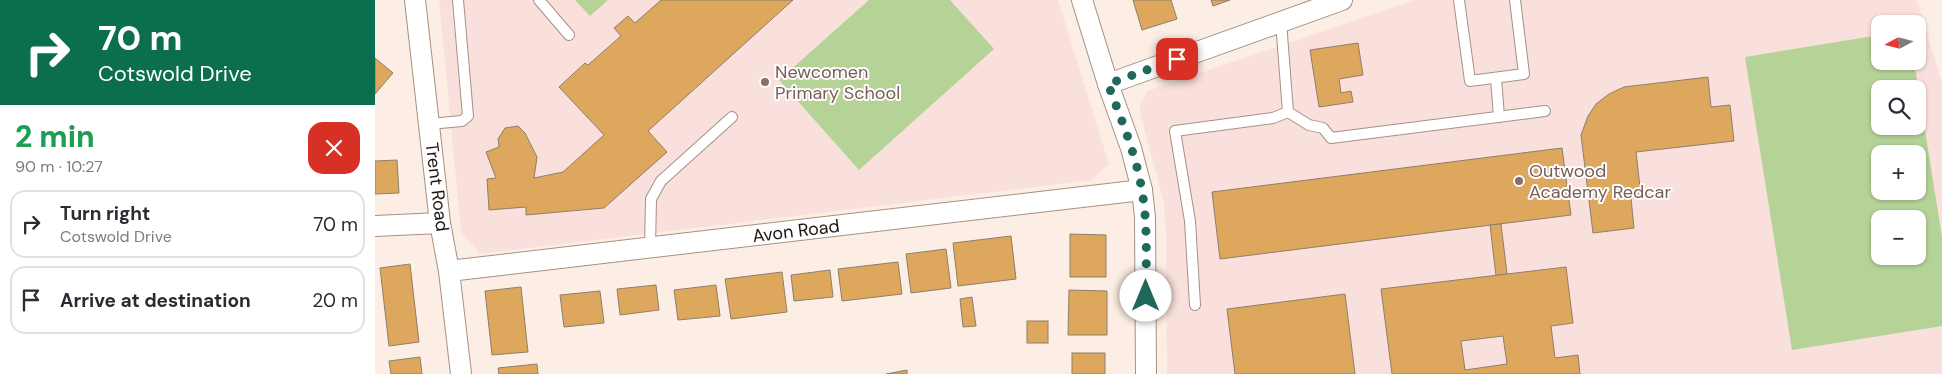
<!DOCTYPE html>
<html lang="en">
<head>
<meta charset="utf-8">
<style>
	body { margin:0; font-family:"DM Sans",sans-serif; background:#f7f7f7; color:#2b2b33; height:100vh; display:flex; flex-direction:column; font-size:19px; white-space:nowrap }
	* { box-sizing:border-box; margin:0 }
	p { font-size:16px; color:#7c7c81 }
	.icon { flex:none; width:28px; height:28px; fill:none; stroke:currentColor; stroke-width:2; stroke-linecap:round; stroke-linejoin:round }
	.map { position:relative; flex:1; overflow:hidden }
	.side { display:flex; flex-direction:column; background:#fff; width:375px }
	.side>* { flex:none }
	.guide { background:#0b6e4f; color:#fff; overflow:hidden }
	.needle { width:32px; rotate:263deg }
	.buttons { position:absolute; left:1496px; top:15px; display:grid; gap:10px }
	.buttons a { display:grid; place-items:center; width:55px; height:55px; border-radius:10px; background:#fff; box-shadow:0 1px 4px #0004; font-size:25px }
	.pin { position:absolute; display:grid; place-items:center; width:42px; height:42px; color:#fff; margin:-21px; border-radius:10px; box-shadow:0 2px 8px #0006 }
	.me { position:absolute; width:55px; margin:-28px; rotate:0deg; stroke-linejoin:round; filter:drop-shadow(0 0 4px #0008) }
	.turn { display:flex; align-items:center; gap:18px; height:105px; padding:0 15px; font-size:22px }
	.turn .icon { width:65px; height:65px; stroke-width:2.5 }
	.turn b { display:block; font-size:35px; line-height:42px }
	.round { display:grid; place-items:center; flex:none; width:52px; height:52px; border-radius:15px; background:#f7f7f7 }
	.summary { display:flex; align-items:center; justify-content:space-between; height:85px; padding:0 15px }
	h1 { font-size:30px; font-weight:800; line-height:38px; color:#1e9e55 }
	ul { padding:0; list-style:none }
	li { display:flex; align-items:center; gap:15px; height:68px; margin:0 10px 8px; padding:0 5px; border:2px solid #e1e1e2; border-radius:15px }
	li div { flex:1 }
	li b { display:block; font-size:19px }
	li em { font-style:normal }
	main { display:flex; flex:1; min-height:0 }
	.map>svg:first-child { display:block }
	.education { fill:#fae0dc; fill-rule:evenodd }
	.green { fill:#b5d397; fill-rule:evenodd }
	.building { fill:#dda75e; stroke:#8e7f6b; fill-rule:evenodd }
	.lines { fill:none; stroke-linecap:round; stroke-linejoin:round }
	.service-casing { stroke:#a69181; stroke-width:12 }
	.minor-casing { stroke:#a69181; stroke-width:22 }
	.service { stroke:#fff; stroke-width:10 }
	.minor { stroke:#fff; stroke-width:20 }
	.route { stroke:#20675c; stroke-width:9; stroke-dasharray:0 16.2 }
	.education-dot { fill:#8d6e63; stroke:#fefefe; stroke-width:2 }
	.labels { text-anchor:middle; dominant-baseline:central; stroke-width:4; stroke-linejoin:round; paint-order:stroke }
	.education-label { font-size:18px; fill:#785e54; stroke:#fefefe; text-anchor:start }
	.street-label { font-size:18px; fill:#1e1610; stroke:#fefefe }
</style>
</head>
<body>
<main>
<section class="side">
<div class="guide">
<div class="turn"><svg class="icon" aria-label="right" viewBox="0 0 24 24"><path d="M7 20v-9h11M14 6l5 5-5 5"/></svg><div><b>70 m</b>Cotswold Drive</div></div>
</div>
<div class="summary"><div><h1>2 min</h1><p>90 m · 10:27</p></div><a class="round" style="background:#d93025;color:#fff"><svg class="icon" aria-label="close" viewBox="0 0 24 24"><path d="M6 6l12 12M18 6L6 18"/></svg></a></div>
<ul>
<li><svg class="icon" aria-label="right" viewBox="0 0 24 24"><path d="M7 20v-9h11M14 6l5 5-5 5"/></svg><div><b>Turn right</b><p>Cotswold Drive</p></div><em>70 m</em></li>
<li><svg class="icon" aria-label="arrive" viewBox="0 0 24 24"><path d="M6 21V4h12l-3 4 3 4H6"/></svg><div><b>Arrive at destination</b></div><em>20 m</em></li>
</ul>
</section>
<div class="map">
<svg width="1567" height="374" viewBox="0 0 1567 374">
	<rect width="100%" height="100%" fill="#fceee4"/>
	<g class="education">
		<path d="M64,0h619l51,164 -17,16 -612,74 -19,-22z"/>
		<path d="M1040,0h502l25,83v291h-775l-1,-140 -2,-30 -25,-96 8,-17zM1505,24h37v37h-37zM1505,89h37v37h-37zM1505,154h37v37h-37zM1505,219h37v37h-37z"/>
	</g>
	<g class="green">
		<path d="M200,0h33l-18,16z"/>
		<path d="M494,0h81l44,49 -135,121 -80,-90z"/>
		<path d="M1505,35v26h34l28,176v89l-150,24 -47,-293zM1505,89h37v37h-37zM1505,154h37v37h-37zM1505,219h37v37h-37z"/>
	</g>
	<g class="building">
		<path d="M286,0h132l-145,131 19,21 -63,56 -78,7v-8l-37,3 -2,-31 9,-1 -10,-26 13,-5 -1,-8 7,-11 13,-2 7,7 12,24 -3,21 29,-6 41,-37 -45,-48 26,-24 3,2 33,-29 -7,-8 14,-12 7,7z"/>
		<path d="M758,0h38l6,19 -35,11z"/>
		<path d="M836,0h19l-17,6z"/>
		<path d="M983,43l5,32 -24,4 2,14 10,-2 2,11 -34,5 -9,-57z"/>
		<path d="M0,58l18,15 -18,21z"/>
		<path d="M1333,77l3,30 19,-2 4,36 -98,11 5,44 -10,2 3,30 -41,5 -12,-98 7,-19 8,-12 13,-10 15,-7z"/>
		<path d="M1187,148l9,67 -351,44 -8,-67z"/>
		<path d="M22,160l2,33 -24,1v-33z"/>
		<path d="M1126,224l6,50 -11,2 -6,-51z"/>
		<path d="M695,234l36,1v42h-36z"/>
		<path d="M636,236l5,43 -58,7 -5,-43z"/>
		<path d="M571,249l5,39 -40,5 -5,-39z"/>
		<path d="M523,262l4,32 -60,7 -4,-32z"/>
		<path d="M35,264l9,78 -30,4 -9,-78z"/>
		<path d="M1191,267l7,56 -22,3 4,32 23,-3 2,19h-188l-11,-85zM1128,336l4,28 -42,6 -4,-29z"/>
		<path d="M455,270l3,27 -39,4 -3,-26z"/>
		<path d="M407,272l5,40 -56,7 -6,-40z"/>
		<path d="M281,285l3,25 -39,5 -3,-26z"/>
		<path d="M341,285l4,31 -42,4 -4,-30z"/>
		<path d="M146,287l7,65 -36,3 -7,-64z"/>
		<path d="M694,290l38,1v44h-39z"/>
		<path d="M225,291l4,32 -40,4 -4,-32z"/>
		<path d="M970,294l10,80h-120l-8,-65z"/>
		<path d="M597,297l4,29 -13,1 -3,-28z"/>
		<rect x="652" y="321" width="21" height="22"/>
		<rect x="697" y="353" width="33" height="21"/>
		<path d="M45,357l2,17h-31l-2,-13z"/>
		<path d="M162,364l1,10h-39l-1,-6z"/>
		<path d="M532,370v4h-21z"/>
	</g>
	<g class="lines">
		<g class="service-casing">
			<g id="service">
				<path d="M164,0l30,35"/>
				<path d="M1084,0l11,81 54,-7 -9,-74"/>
				<path d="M1121,78l3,39"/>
				<path d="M913,112l21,13 14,3 8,10 214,-27"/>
				<path d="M54,124l33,-3 6,-5 -10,-116"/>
				<path d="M275,248l1,-49 10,-18 71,-64"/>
				<path d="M820,305l-5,-84 -15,-90 98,-13 15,-6 -7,-90"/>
			</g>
		</g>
		<g class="minor-casing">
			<g id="minor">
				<path d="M40,0l25,223 9,48 12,103"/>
				<path d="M707,0l26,84 23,64 11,42 3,27 1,157"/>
				<path d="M733,84l234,-84"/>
				<path d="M0,226l65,-3"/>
				<path d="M74,271l693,-81"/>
			</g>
		</g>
		<use href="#service" class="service"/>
		<use href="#minor" class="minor"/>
	</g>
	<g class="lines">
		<path class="route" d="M771,296c0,-35 2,-71 -4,-105 -6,-37 -21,-72 -34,-107l69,-25"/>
	</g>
	<g class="education-dot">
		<circle cx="390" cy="82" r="5"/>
		<circle cx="1144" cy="181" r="5"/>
	</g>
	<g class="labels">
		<g class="education-label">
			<text x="400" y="72">Newcomen<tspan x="400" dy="21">Primary School</tspan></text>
			<text x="1154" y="171">Outwood<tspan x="1154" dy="21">Academy Redcar</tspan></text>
		</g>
		<g class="street-label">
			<text transform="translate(62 187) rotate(83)">Trent Road</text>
			<text transform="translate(421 231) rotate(-7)">Avon Road</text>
		</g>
	</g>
</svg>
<div class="buttons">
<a><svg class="needle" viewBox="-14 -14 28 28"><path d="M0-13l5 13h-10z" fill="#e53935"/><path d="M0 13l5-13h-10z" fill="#7c7c81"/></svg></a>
<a><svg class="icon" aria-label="search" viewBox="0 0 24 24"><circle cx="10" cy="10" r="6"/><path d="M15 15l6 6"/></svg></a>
<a>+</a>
<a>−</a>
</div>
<div class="pin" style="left:802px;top:59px;background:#d93025"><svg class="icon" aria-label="arrive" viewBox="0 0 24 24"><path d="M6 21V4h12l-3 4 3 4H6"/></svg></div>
<svg class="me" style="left:771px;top:296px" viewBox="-20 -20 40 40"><circle r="19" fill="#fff"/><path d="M0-13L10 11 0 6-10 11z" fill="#20675c"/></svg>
</div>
</main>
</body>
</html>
